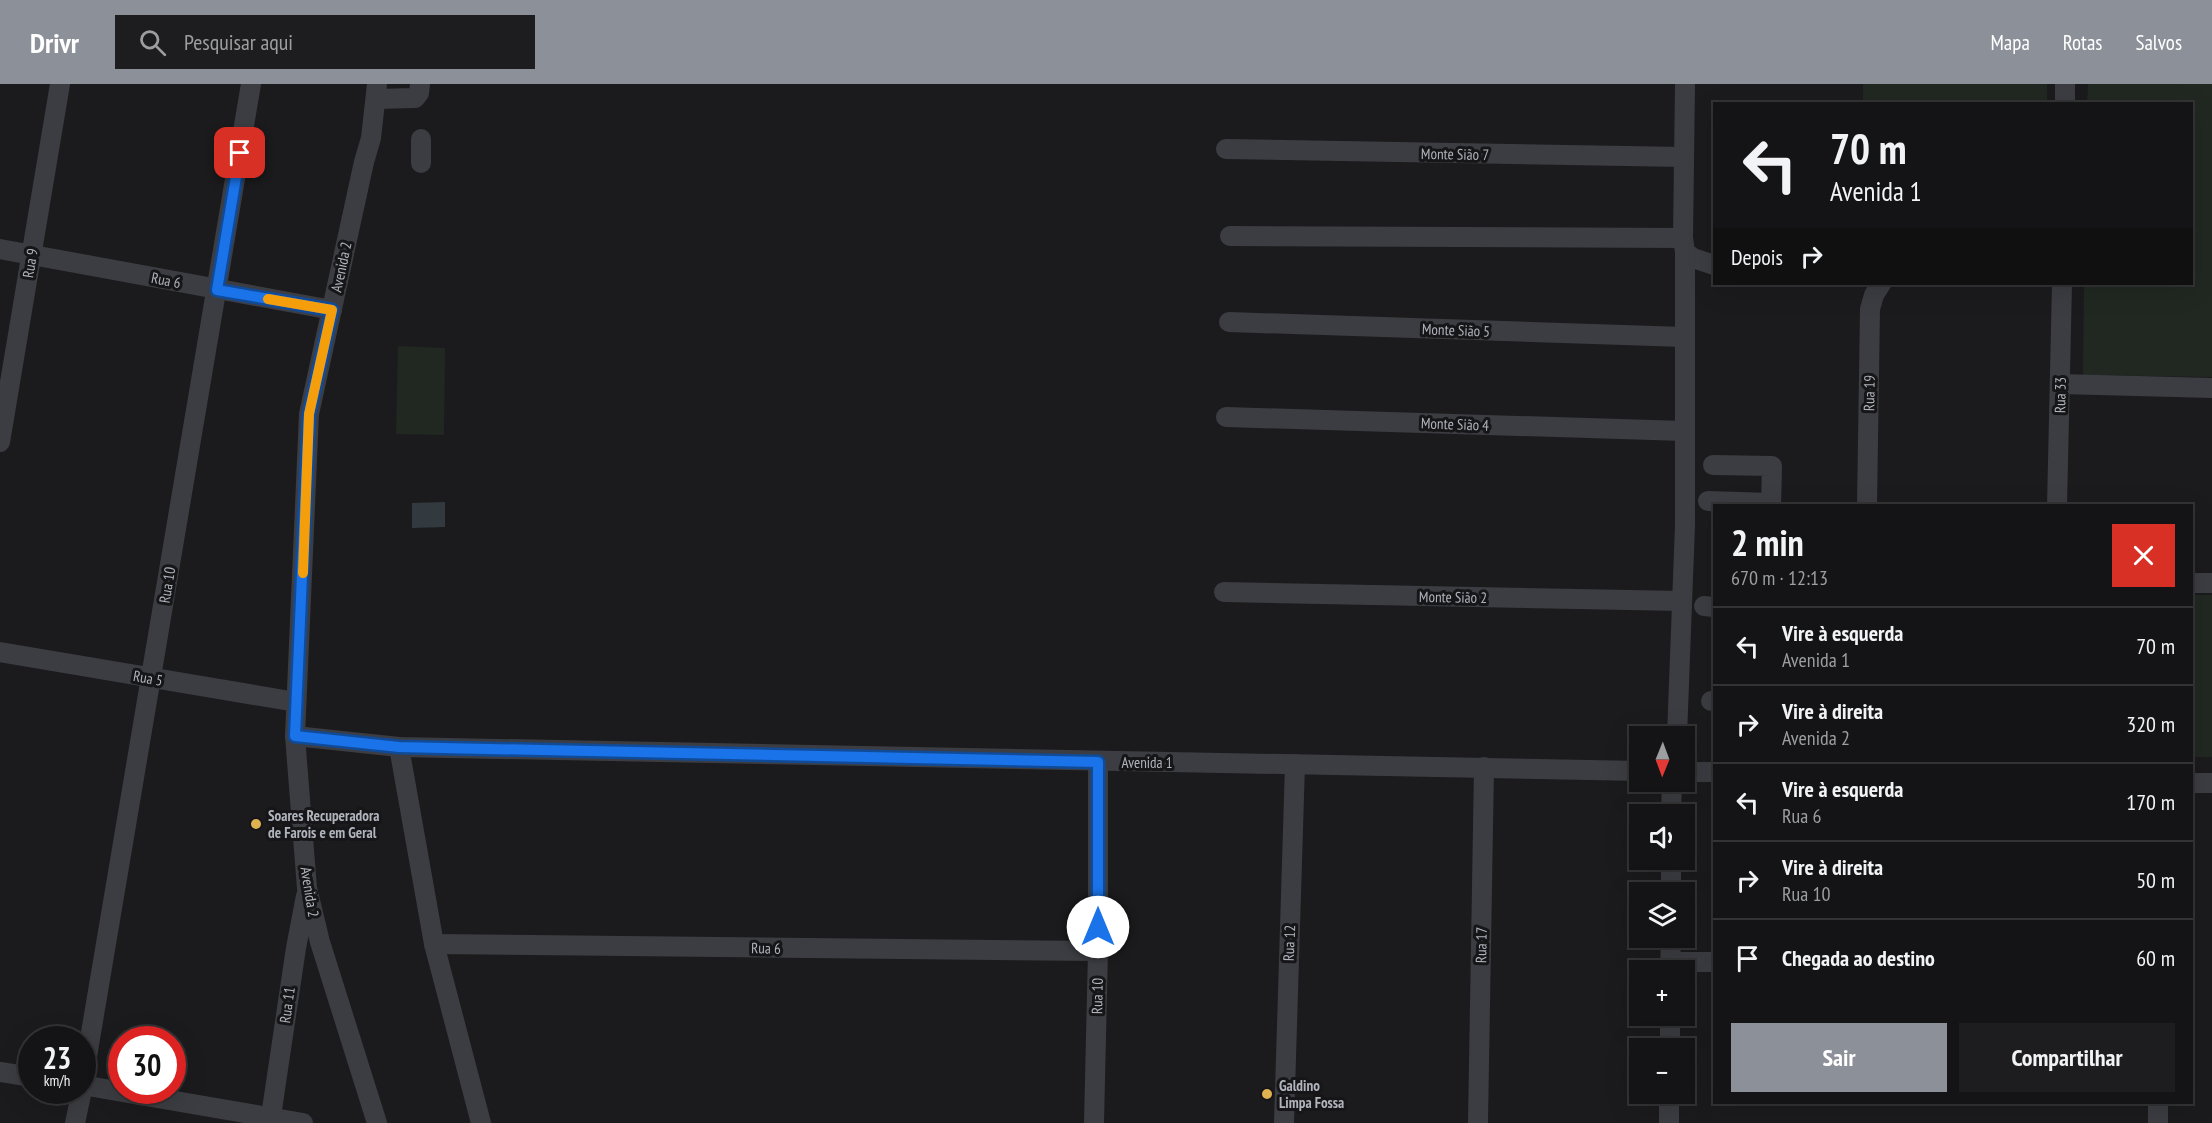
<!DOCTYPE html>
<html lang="pt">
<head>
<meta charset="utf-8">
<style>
	body { margin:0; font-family:"PT Sans Narrow",sans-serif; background:#1d1d1f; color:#f1f3f6; height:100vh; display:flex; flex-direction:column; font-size:22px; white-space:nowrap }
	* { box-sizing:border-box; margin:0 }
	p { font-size:20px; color:#9d9ea1 }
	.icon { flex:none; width:33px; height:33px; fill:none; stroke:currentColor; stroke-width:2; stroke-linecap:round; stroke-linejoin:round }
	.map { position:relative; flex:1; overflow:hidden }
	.side { position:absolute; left:1713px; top:420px; width:480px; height:600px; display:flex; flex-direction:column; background:#141416; border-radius:0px; box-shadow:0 6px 24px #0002,0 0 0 2px #333335 }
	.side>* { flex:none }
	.top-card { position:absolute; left:1713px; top:18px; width:480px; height:183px; border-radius:0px; box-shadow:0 6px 24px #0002,0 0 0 2px #333335; background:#141416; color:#f1f3f6; overflow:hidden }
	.needle { width:39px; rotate:181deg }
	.fabs { position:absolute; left:1629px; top:642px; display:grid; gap:12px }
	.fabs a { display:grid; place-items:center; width:66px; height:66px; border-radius:0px; background:#141416; box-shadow:0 6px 24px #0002,0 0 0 2px #333335; font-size:30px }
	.speed { position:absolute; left:18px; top:942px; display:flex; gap:12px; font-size:30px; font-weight:700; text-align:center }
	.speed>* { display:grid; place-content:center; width:78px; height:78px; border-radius:50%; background:#141416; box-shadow:0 6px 24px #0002,0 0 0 2px #333335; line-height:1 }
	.speed small { font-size:15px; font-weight:400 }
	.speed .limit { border:9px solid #d22; background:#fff; color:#111 }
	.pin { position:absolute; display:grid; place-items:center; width:51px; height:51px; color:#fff; margin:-26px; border-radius:12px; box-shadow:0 3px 9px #0006 }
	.me { position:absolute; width:66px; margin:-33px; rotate:0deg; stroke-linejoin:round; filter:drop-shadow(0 0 4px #0008) }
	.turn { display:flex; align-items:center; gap:21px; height:126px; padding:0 18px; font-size:27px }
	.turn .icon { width:78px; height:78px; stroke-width:2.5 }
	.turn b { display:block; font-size:42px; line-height:51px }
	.then { display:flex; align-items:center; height:57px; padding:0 18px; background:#0003; gap:12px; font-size:22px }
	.round { display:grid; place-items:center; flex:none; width:63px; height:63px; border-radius:0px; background:#1d1d1f }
	.summary { display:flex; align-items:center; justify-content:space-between; height:102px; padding:0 18px }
	h1 { font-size:36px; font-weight:700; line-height:45px }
	.action { display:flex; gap:12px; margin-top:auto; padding:12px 18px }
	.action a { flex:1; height:69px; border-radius:0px; background:#8c9099; color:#fff; font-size:24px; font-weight:700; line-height:69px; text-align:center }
	.action a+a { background:#1d1d1f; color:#f1f3f6 }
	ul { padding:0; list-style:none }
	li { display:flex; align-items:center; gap:18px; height:78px; padding:0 18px; border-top:2px solid #333335 }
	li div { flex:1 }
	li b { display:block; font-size:22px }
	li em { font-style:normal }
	header { display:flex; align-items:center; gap:36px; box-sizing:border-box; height:84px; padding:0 30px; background:#8c9099; color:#fff }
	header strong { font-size:28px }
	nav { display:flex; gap:33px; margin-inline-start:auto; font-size:21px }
	.search { width:420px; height:54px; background:#1d1d1f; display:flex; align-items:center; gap:15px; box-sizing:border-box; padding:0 21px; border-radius:0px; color:#9d9ea1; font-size:22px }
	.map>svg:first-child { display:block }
	.green { fill:#212822 }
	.water { fill:#323a40 }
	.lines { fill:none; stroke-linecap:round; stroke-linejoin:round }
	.minor { stroke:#3c3d42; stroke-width:20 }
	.route-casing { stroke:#114b97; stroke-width:15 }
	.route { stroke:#1a73e8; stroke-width:10 }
	.slow { stroke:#f59e0b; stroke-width:10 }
	.poi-dot { fill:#e0b250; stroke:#161618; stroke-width:2 }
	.labels { text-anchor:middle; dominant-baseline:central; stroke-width:6; stroke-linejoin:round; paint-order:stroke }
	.street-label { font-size:15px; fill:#afb3bb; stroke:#161618 }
	.poi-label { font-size:15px; font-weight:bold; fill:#afb3bb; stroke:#161618; text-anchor:start }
</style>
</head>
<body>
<header>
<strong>Drivr</strong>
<div class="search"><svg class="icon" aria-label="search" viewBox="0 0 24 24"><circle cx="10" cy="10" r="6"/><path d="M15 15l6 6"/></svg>Pesquisar aqui</div>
<nav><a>Mapa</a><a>Rotas</a><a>Salvos</a></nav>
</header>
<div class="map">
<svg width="2212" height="1039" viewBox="0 0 2212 1039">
	<rect width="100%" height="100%" fill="#1b1b1d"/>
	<g class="green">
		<rect x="1863" y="0" width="184" height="19"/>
		<path d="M2088,0h124v293l-129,-2 1,-91h108v-180l-105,-1z"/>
		<path d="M398,262l47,2 -1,87 -48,-1z"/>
		<rect x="2192" y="511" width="20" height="162"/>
	</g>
	<path class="water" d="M445,418v25l-33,1v-25z"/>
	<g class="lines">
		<g class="minor">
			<path d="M377,0l-6,54 -7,24 -55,252 -14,322 12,152 13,54 57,181"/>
			<path d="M1685,0l-2,154 2,14 8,6 21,7"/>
			<path d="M376,15l39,-1 4,-5 1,-9"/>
			<path d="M2065,20v-20"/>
			<path d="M1226,65l458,8"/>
			<path d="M421,79v-24"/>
			<path d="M1230,152l453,2"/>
			<path d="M0,165l332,61"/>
			<path d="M1229,238l455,15"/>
			<path d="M2060,300l152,4"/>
			<path d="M1226,333l458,14"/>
			<path d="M0,358l60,-358"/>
			<path d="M1713,381l59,1 -1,40"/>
			<path d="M1708,417l63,2"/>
			<path d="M1867,422l3,-197 4,-14 7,-11"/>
			<path d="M2057,422l5,-222"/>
			<path d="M2192,499h20"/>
			<path d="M1224,508l458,9"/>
			<path d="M1704,522l10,1"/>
			<path d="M0,568l296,50"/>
			<path d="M1711,617h3"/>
			<path d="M295,652l104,11 1241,24"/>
			<path d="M1677,652l8,-211v-273"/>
			<path d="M399,663l35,197 47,179"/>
			<path d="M1684,688h30"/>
			<path d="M2192,699h20"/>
			<path d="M1671,730l1,-32"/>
			<path d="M1671,808v-32"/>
			<path d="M434,860l664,7"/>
			<path d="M1670,878h44"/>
			<path d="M1670,886l1,-32"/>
			<path d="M1670,964v-32"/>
			<path d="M0,988l32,5"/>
			<path d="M82,1001l221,38"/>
			<path d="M82,1002l169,-1002"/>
			<path d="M75,1039l7,-33"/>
			<path d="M270,1039l26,-175 10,-52"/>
			<path d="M1094,1039l4,-172v-189"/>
			<path d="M1284,1039l11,-359"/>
			<path d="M1478,1039l6,-356"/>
			<path d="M1669,1039v-29"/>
			<path d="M2158,1039v-21"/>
		</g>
	</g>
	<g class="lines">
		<g class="route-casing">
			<path id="route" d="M240,69l-23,137 115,20 -23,104 -14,322 104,11 699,15v165"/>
		</g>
		<use href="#route" class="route"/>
		<path class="slow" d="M268,215l64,11 -23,104 -6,159"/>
	</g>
	<g class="poi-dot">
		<circle cx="256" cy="740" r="6"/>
		<circle cx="1267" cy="1010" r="6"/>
	</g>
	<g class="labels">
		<g class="street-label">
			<text transform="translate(1455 70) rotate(1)">Monte Sião 7</text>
			<text transform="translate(30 179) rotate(-81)">Rua 9</text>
			<text transform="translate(341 183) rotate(-78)">Avenida 2</text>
			<text transform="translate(166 196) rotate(11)">Rua 6</text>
			<text transform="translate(1456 246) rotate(2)">Monte Sião 5</text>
			<text transform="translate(1869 309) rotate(-89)">Rua 19</text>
			<text transform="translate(2060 311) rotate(-89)">Rua 33</text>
			<text transform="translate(1455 340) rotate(2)">Monte Sião 4</text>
			<text transform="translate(167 501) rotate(-81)">Rua 10</text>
			<text transform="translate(1453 513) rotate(1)">Monte Sião 2</text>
			<text transform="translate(148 594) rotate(10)">Rua 5</text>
			<text x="1147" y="678">Avenida 1</text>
			<text transform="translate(310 808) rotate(81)">Avenida 2</text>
			<text transform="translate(1289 859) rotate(-88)">Rua 12</text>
			<text transform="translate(1481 861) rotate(-89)">Rua 17</text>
			<text transform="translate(766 864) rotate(1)">Rua 6</text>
			<text transform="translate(1097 912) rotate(-89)">Rua 10</text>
			<text transform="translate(287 921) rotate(-82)">Rua 11</text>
		</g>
		<g class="poi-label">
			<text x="268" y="731">Soares Recuperadora<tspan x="268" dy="17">de Farois e em Geral</tspan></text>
			<text x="1279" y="1001">Galdino<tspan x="1279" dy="17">Limpa Fossa</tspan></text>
		</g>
	</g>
</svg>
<div class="fabs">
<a><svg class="needle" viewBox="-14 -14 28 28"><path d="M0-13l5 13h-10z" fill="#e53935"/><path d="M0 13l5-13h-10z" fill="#9d9ea1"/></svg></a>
<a><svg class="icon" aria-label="sound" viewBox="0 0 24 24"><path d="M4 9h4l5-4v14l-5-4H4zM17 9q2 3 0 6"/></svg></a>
<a><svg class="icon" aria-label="layers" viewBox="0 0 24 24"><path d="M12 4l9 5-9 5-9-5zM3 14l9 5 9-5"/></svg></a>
<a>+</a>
<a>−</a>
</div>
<div class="speed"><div>23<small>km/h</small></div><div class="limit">30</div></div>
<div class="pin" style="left:240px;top:69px;background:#d93025"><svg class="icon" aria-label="arrive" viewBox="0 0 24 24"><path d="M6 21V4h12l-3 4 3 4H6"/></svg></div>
<svg class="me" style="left:1098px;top:843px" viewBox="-20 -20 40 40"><circle r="19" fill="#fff"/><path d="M0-13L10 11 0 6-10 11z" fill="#1a73e8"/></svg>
<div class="top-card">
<div class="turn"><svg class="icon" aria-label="left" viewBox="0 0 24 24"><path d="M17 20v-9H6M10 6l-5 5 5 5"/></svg><div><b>70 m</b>Avenida 1</div></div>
<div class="then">Depois<svg class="icon" aria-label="right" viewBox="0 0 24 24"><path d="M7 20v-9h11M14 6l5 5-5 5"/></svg></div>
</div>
<section class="side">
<div class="summary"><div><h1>2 min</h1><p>670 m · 12:13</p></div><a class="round" style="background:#d93025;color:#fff"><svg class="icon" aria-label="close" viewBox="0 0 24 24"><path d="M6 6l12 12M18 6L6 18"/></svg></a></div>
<ul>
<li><svg class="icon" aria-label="left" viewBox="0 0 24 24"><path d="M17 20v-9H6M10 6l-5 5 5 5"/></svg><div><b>Vire à esquerda</b><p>Avenida 1</p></div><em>70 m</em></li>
<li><svg class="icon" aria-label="right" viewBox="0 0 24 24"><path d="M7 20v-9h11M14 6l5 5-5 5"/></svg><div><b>Vire à direita</b><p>Avenida 2</p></div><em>320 m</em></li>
<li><svg class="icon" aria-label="left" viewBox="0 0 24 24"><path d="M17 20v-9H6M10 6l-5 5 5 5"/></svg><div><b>Vire à esquerda</b><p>Rua 6</p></div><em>170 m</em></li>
<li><svg class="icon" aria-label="right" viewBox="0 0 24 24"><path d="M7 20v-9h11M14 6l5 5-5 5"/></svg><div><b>Vire à direita</b><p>Rua 10</p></div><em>50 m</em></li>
<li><svg class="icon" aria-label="arrive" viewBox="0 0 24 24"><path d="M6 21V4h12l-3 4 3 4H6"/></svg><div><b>Chegada ao destino</b></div><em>60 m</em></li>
</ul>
<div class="action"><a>Sair</a><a>Compartilhar</a></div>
</section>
</div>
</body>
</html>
